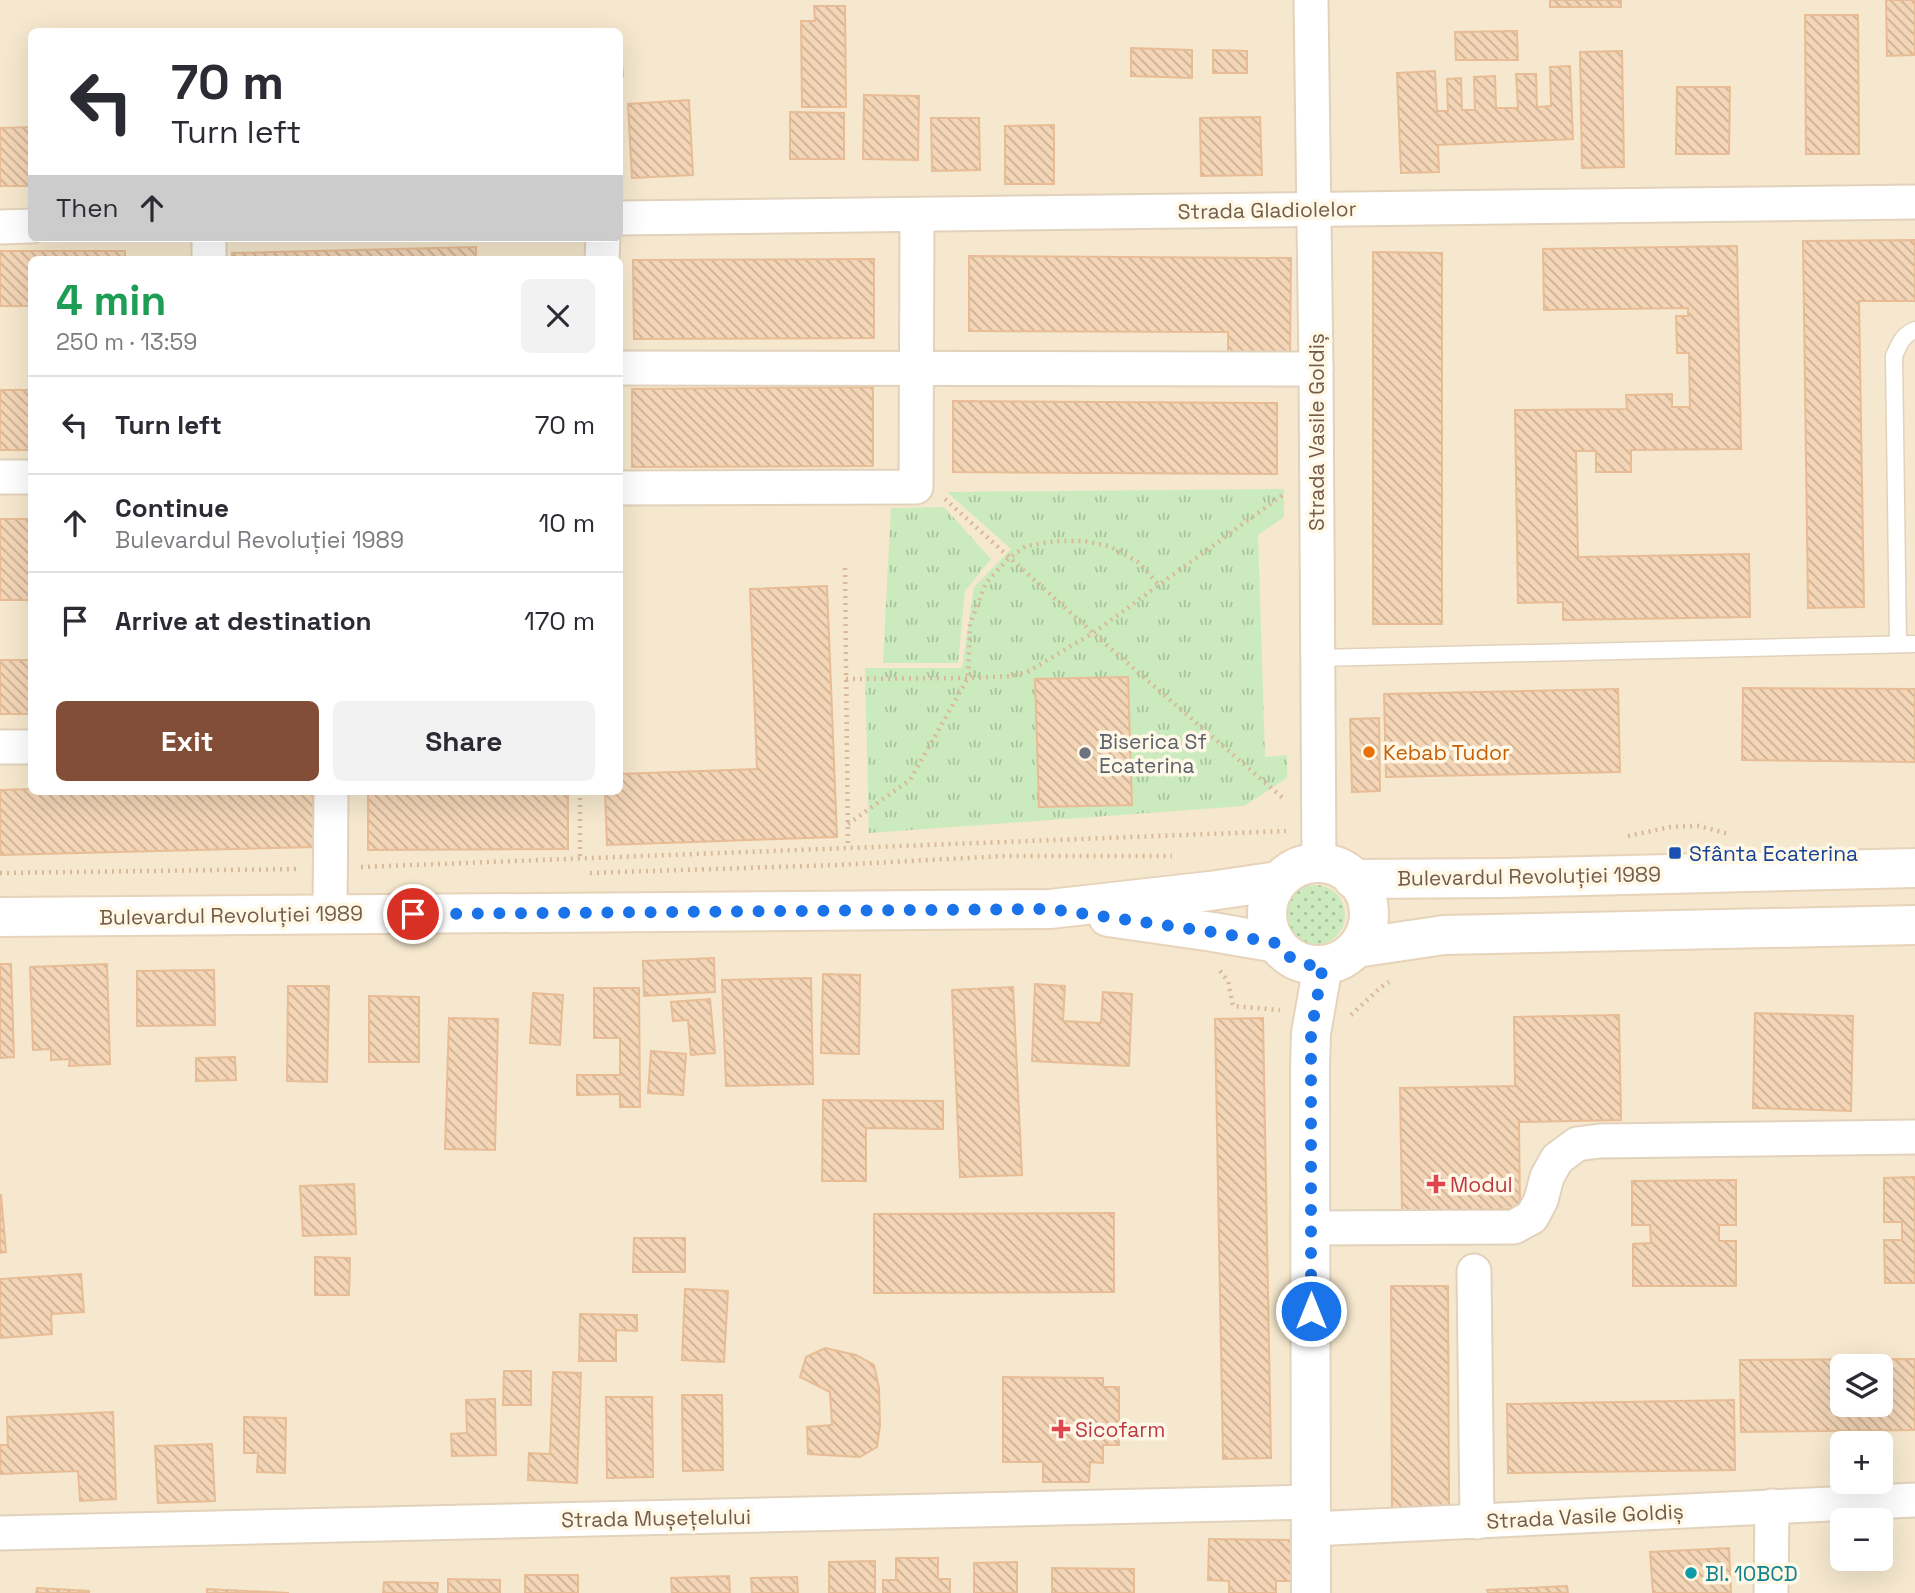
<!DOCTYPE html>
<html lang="en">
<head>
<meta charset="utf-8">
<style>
	body { margin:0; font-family:"Space Grotesk",sans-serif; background:#f2f2f3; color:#2b2b33; height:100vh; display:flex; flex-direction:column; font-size:26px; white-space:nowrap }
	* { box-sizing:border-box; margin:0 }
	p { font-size:23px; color:#7c7c81 }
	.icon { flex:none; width:38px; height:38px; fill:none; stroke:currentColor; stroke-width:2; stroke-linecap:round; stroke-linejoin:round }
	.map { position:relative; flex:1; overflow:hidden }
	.panel { position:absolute; left:28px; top:256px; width:595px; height:539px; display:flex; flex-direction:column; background:#fff; border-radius:10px; box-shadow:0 7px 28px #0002 }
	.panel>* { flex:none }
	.banner { position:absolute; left:28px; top:28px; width:595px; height:214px; border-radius:10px; box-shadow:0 7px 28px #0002; background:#fff; color:#2b2b33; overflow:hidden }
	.buttons { position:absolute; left:1830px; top:1354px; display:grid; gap:14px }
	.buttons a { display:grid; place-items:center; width:63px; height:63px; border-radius:10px; background:#fff; box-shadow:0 7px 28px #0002; font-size:35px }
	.pin { position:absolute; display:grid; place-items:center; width:60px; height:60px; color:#fff; margin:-30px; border:4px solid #fff; border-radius:50%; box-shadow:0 2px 7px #0007 }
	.me { position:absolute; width:77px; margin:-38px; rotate:0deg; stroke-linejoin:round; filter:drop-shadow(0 0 5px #0008) }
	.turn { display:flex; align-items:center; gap:24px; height:147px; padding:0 28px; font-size:32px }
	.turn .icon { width:91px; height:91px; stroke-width:2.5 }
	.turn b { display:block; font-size:49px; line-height:60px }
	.then { display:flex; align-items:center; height:66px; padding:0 28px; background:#0003; gap:14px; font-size:26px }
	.round { display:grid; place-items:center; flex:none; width:74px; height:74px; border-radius:10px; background:#f2f2f3 }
	.headline { display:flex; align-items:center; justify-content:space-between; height:119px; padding:0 28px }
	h1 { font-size:42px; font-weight:700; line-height:52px; color:#1e9e55 }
	.button { display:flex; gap:14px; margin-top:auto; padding:14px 28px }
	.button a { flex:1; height:80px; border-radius:10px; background:#834e38; color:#fff; font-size:28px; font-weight:700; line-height:80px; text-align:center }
	.button a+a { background:#f2f2f3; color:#2b2b33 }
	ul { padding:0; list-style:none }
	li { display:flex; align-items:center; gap:21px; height:98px; padding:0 28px; border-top:2px solid #e1e1e2 }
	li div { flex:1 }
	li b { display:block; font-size:26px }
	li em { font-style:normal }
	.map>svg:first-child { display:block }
	.residential { fill:#f5e8ce; fill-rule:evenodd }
	.grass { fill:url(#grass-tufts) }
	.garden { fill:url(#garden-dots) }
	.building { fill:url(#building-back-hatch); stroke:#e8bd95; stroke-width:2; fill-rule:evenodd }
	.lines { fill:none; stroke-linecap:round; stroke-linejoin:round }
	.lane-casing { stroke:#e2d2bb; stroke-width:19 }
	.street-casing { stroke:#e2d2bb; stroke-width:37 }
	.secondary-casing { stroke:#e7d3b9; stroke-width:42 }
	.path { stroke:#d9b999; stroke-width:4.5; stroke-dasharray:2 5; stroke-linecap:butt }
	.lane { stroke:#fff; stroke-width:16 }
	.street { stroke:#fff; stroke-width:33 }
	.secondary { stroke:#fff; stroke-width:38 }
	.route { stroke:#1a73e8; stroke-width:12; stroke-dasharray:0 21.6 }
	.food-dot { fill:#e8710a; stroke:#fff8e7; stroke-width:2.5 }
	.worship-dot { fill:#6b7280; stroke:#fff8e7; stroke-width:2.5 }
	.transit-dot { fill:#1a4fb4; stroke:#fff8e7; stroke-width:2.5 }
	.health-dot { fill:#e0444e; stroke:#fff8e7; stroke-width:2.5 }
	.culture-dot { fill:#0f9aa8; stroke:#fff8e7; stroke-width:2.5 }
	.labels { text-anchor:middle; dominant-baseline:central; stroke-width:7; stroke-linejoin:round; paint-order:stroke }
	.street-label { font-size:21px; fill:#755c46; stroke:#fff8e7 }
	.worship-label { font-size:21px; fill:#5b616d; stroke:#fff8e7; text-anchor:start }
	.food-label { font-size:21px; fill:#c56008; stroke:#fff8e7; text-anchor:start }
	.transit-label { font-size:21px; fill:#164399; stroke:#fff8e7; text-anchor:start }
	.health-label { font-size:21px; fill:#be3a42; stroke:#fff8e7; text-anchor:start }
	.culture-label { font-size:21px; fill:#0d838f; stroke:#fff8e7; text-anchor:start }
</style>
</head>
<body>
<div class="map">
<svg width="1915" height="1593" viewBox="0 0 1915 1593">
	<defs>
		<pattern id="grass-tufts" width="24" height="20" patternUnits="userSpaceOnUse" patternTransform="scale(1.75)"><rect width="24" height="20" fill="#cbebbe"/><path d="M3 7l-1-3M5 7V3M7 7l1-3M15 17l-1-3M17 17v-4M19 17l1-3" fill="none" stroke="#a9c29c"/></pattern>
		<pattern id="garden-dots" width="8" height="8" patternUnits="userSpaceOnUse" patternTransform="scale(1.75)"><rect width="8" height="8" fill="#cbebbe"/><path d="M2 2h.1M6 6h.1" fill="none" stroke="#a9c29c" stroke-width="1.8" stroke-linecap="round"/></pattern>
		<pattern id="building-back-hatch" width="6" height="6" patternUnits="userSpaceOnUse" patternTransform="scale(1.75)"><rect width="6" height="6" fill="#f4d5b6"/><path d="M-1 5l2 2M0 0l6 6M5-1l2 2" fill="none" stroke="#cab096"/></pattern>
	</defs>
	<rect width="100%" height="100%" fill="#fdf5e0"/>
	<path class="residential" d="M0,0h1915v1593h-1915zM32,32h588v206h-588zM32,259h588v532h-588zM1843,1367h38v38h-38zM1843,1444h38v38h-38zM1843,1521h38v38h-38z"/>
	<g class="grass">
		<path d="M1284,489v28l-26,18 7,222 22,-2v23l-43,28 -375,27 -4,-165h97l12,-81 37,-38 -64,-57z"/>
		<path d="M944,507l47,52 -26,32 -7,72h-75l8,-155z"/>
	</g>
	<circle class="garden" cx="1315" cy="915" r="30"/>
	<g class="building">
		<rect x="1550" y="0" width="71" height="7"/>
		<path d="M1886,0h29v55l-28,1z"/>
		<path d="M814,6h31l1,101h-44l-1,-86h14z"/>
		<path d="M1805,15h53l1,139h-53z"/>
		<path d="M1517,31l1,29h-62l-1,-28z"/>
		<path d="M620,40l3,36h-3z"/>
		<path d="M1131,48l61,2v28l-61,-2z"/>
		<path d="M1213,50l34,1v22h-34z"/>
		<path d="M1622,51l2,116 -42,1 -2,-116z"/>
		<path d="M1570,66l3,73 -135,6 1,27 -38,1 -4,-100 38,-2 2,40h11l-1,-32 14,-1 1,32h13l-1,-33 21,-1 1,32h22l-2,-34h20l1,33 14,-1 -1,-39z"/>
		<path d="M1677,87h53l-1,67h-53z"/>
		<path d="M864,95l55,1 -1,64 -55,-1z"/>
		<path d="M689,100l4,75 -61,3 -4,-74z"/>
		<path d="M790,112l54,1v46h-54z"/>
		<path d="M1260,117l2,58 -61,1 -1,-58z"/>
		<path d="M931,118h48l1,52 -48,1z"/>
		<path d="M1054,125v59h-49v-58z"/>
		<path d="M32,127v59h-32v-58z"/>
		<path d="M1915,240v61h-56l5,306 -56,1 -5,-367z"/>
		<path d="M1737,246l4,203 -110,1v22h-35v-21h-20l2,106 171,-3 1,63 -187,3v-18l-45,1 -3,-193 112,-1 -1,-14 46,-1v13h18l-1,-54h-12l-1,-37h12v-8l-144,2 -1,-61z"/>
		<path d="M476,247v12h-244v-6z"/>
		<path d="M0,251h125v8h-93v47h-32z"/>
		<path d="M1373,252l69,1v371h-69z"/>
		<path d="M969,256l322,2 -1,99 -62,-1v-24l-259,-1z"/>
		<path d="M874,259v79l-240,1 -1,-79z"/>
		<path d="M873,387v79l-241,1v-78z"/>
		<rect x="0" y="390" width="32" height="60"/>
		<path d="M953,401l324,2v71l-324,-2z"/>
		<rect x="0" y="519" width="32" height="81"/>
		<path d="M827,586l10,251 -230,8 -2,-54h15v-17l137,-5 -7,-180z"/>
		<rect x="0" y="660" width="32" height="54"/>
		<path d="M1128,677l4,128 -93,2 -4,-128z"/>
		<path d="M1743,688l172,1v73l-173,-2z"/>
		<path d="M1618,689l2,83 -234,5 -2,-83z"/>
		<path d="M1379,718l1,73 -28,1 -2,-73z"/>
		<path d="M32,789v2h281l2,56 -315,8v-65z"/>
		<path d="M368,791h200v58l-200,1z"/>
		<path d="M714,958l1,34 -71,4 -1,-35z"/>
		<path d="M0,964h11l3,93 -14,1z"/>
		<path d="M107,964l3,100 -41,2 1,-7 -19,1v-11l-18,1 -3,-83z"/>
		<path d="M214,970l1,55 -78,1v-55z"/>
		<path d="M823,974l37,1 -1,79 -38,-1z"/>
		<path d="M811,978l2,106 -87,2 -4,-106z"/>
		<path d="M1035,984l30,2 -2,35 38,2 2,-31 29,2 -3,72 -97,-5z"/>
		<path d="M288,986h41l-2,96 -40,-1z"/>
		<path d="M1013,987l9,188 -62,2 -8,-187z"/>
		<path d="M594,988h45l1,119h-20v-13l-43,1v-20h43v-37h-26z"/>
		<path d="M533,993l30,2 -3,50 -30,-2z"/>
		<path d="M369,996l50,1v65h-50z"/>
		<path d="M710,999l5,54 -24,2 -3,-35 -15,1 -2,-19z"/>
		<path d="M1755,1013l98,3 -2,95 -98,-3z"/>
		<path d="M1619,1015l2,105 -102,2 1,87 -118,2 -2,-123 115,-2 -1,-69z"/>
		<path d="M449,1018l49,1 -3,131 -50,-1z"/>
		<path d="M1263,1018l8,440 -48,1 -8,-440z"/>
		<path d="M651,1051l35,3 -3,41 -35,-2z"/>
		<path d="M235,1057l1,23 -40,1v-23z"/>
		<path d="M823,1100l120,1v28l-77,-1v53h-44z"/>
		<path d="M1915,1177v106h-30l-1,-43h18v-18h-18v-44z"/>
		<path d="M1736,1180v45h-17v16h17v45h-103v-42l18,-1 -1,-18h-18v-44z"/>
		<path d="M354,1184l2,50 -53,2 -3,-50z"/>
		<path d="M0,1195h1l5,57 -6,1z"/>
		<path d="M1114,1213v79l-240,1v-79z"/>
		<path d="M634,1238h51v34h-52z"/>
		<path d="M315,1257l35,1 -1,37h-34z"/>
		<path d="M81,1274l3,38 -33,2 1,20 -52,4v-59z"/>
		<path d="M1391,1286h57l1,223h-57z"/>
		<path d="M685,1289l43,2 -4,71 -42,-2z"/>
		<path d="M580,1314l57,1v16l-21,-1v31h-37z"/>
		<path d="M825,1348l31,7 18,10 5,23 1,37 -3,22 -17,10 -52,-3 -1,-27 25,-2 -2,-33 -30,-15 6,-20z"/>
		<path d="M1915,1359v71l-174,2 -1,-72zM1843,1367h38v38h-38z"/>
		<path d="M504,1371h27v34h-28z"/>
		<path d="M553,1372l28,1 -4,110 -49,-3 1,-27 21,1z"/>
		<path d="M1003,1377l100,1v9h16v58h-16v18l-13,-1 -1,20h-46v-20h-40z"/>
		<path d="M682,1395h40l1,75 -40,1z"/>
		<path d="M606,1397h46l1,80 -46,1z"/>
		<path d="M495,1399l1,56 -44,1 -1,-22 16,-1 -1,-33z"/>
		<path d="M1734,1400l1,70 -227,3 -1,-69z"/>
		<path d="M113,1412l3,87 -36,2 -2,-30 -78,3v-29h8l-1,-28z"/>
		<path d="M244,1417l42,1 -1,55 -28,-1 1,-19h-14z"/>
		<path d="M212,1444l3,57 -57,2 -3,-57z"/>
		<path d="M1209,1539l87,1 -1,41h-19v12h-47v-12l-21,-1z"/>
		<path d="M1729,1548l2,45h-78l-3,-41z"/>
		<path d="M896,1558h42v21h12v14h-67v-13h13z"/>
		<path d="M875,1561v32h-46v-31z"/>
		<path d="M1017,1562v31h-43v-30z"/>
		<path d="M1052,1568l82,1v24h-82z"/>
		<rect x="525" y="1575" width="53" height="18"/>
		<path d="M729,1576l1,17h-58l-1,-15z"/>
		<path d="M797,1577l1,16h-46l-1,-15z"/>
		<path d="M448,1579l52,1v13h-52z"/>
		<path d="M384,1582l54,1 -1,10h-54z"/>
		<path d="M1567,1586l1,7h-80l-1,-3z"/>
		<path d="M37,1588l52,3v2h-53z"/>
		<path d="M207,1589l82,4h-82z"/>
	</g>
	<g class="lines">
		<g class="lane-casing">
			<g id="lane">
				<path d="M1898,644l-4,-288c5,-11 8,-21 21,-26"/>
				<path d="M1318,658l597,-14"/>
			</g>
		</g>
		<g class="street-casing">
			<g id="street">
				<path d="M1311,0l5,369 3,495"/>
				<path d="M620,218l1295,-16"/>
				<path d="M0,227l32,-1"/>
				<path d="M209,259v-21"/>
				<path d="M602,259l1,-21"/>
				<path d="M620,368l696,1"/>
				<path d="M0,477h32"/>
				<path d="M620,488l296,-1 1,-272"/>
				<path d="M0,747h32"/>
				<path d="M330,914l1,-123"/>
				<path d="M1311,1228l203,-1 18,-10 9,-17 6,-23 10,-18 20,-15 23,-3 315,-4"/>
				<path d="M1474,1271l3,251"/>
				<path d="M1311,1529l604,-29"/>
				<path d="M0,1533l1312,-31"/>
				<path d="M1771,1593l1,-87"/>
			</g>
		</g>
		<g class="secondary-casing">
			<g id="secondary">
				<circle cx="1318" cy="914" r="51"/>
				<path d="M1353,879l152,-1 410,-10"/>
				<path d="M0,917l1050,-8 160,-18 69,-10"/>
				<path d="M1108,917l105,15 63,11"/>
				<path d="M1356,948l88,-13 471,-10"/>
				<path d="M1311,1593l-1,-525 1,-35 12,-68"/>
			</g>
		</g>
		<g class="path">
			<path d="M945,499l148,134 191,166"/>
			<path d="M845,568l3,280"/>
			<path d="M846,679l122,-1 44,-2 17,-5 64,-38 191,-139"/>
			<path d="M580,791v69"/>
			<path d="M848,824l62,-44 58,-102 2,-54 16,-41 23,-25 17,-12 30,-5h28l25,5 29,16 22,24"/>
			<path d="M1628,836l42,-9 29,-1 30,8"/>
			<path d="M361,867l925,-36"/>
			<path d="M0,873l297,-4"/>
			<path d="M590,873l246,-8 169,-9h167"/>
			<path d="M1220,971l8,10 5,25 47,4"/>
			<path d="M1351,1015l30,-28 8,-5"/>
		</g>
		<use href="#lane" class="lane"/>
		<use href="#street" class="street"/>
		<use href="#secondary" class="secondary"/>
	</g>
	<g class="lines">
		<path class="route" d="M413,914l637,-5 163,23 63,11 9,11 11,7 13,4h14l-12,68v278"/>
	</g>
	<circle class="food-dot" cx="1369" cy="752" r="7"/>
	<circle class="worship-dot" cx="1085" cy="753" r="7"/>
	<rect class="transit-dot" x="1668" y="846" width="14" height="14" rx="3.5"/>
	<g class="health-dot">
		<path d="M1432.5 1173.5h7v7h7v7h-7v7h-7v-7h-7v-7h7z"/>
		<path d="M1057.5 1418.5h7v7h7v7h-7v7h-7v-7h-7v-7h7z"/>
	</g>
	<circle class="culture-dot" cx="1691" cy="1573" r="7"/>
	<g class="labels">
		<g class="street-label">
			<text transform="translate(1267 210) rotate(-1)">Strada Gladiolelor</text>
			<text transform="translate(1316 432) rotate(-90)">Strada Vasile Goldiș</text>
			<text transform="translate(1529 876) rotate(-1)">Bulevardul Revoluției 1989</text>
			<text transform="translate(231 915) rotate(-1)">Bulevardul Revoluției 1989</text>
			<text transform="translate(1585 1516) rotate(-3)">Strada Vasile Goldiș</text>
			<text transform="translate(656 1518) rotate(-1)">Strada Mușețelului</text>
		</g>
		<g class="worship-label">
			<text x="1099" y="741">Biserica Sf<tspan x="1099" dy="24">Ecaterina</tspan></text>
		</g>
		<g class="food-label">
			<text x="1383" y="752">Kebab Tudor</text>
		</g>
		<g class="transit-label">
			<text x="1689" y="853">Sfânta Ecaterina</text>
		</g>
		<g class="health-label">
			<text x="1450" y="1184">Modul</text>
			<text x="1075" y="1429">Sicofarm</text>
		</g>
		<g class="culture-label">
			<text x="1705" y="1573">Bl. 10BCD</text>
		</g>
	</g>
</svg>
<div class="buttons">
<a><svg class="icon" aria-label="layers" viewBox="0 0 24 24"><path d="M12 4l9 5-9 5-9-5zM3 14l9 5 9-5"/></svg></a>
<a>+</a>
<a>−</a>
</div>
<div class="pin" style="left:413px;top:914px;background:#d93025"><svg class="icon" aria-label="arrive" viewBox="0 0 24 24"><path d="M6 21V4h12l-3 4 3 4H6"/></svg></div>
<svg class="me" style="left:1311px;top:1311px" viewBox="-20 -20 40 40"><circle r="17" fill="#1a73e8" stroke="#fff" stroke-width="3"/><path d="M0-11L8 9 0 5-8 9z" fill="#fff"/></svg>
<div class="banner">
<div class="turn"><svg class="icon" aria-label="left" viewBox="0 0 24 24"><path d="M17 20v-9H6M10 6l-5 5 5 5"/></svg><div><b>70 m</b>Turn left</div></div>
<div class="then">Then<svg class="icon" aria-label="ahead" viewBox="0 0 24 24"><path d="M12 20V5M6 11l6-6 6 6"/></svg></div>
</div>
<section class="panel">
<div class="headline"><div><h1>4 min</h1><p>250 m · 13:59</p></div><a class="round"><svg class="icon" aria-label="close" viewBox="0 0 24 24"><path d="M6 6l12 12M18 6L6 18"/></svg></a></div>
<ul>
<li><svg class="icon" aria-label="left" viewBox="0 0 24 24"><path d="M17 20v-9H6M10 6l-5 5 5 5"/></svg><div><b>Turn left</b></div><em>70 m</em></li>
<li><svg class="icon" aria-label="ahead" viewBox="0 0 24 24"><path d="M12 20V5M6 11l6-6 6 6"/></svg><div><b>Continue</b><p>Bulevardul Revoluției 1989</p></div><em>10 m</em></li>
<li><svg class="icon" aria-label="arrive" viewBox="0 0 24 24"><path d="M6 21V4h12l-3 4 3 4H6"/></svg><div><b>Arrive at destination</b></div><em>170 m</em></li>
</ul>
<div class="button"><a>Exit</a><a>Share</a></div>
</section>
</div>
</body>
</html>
